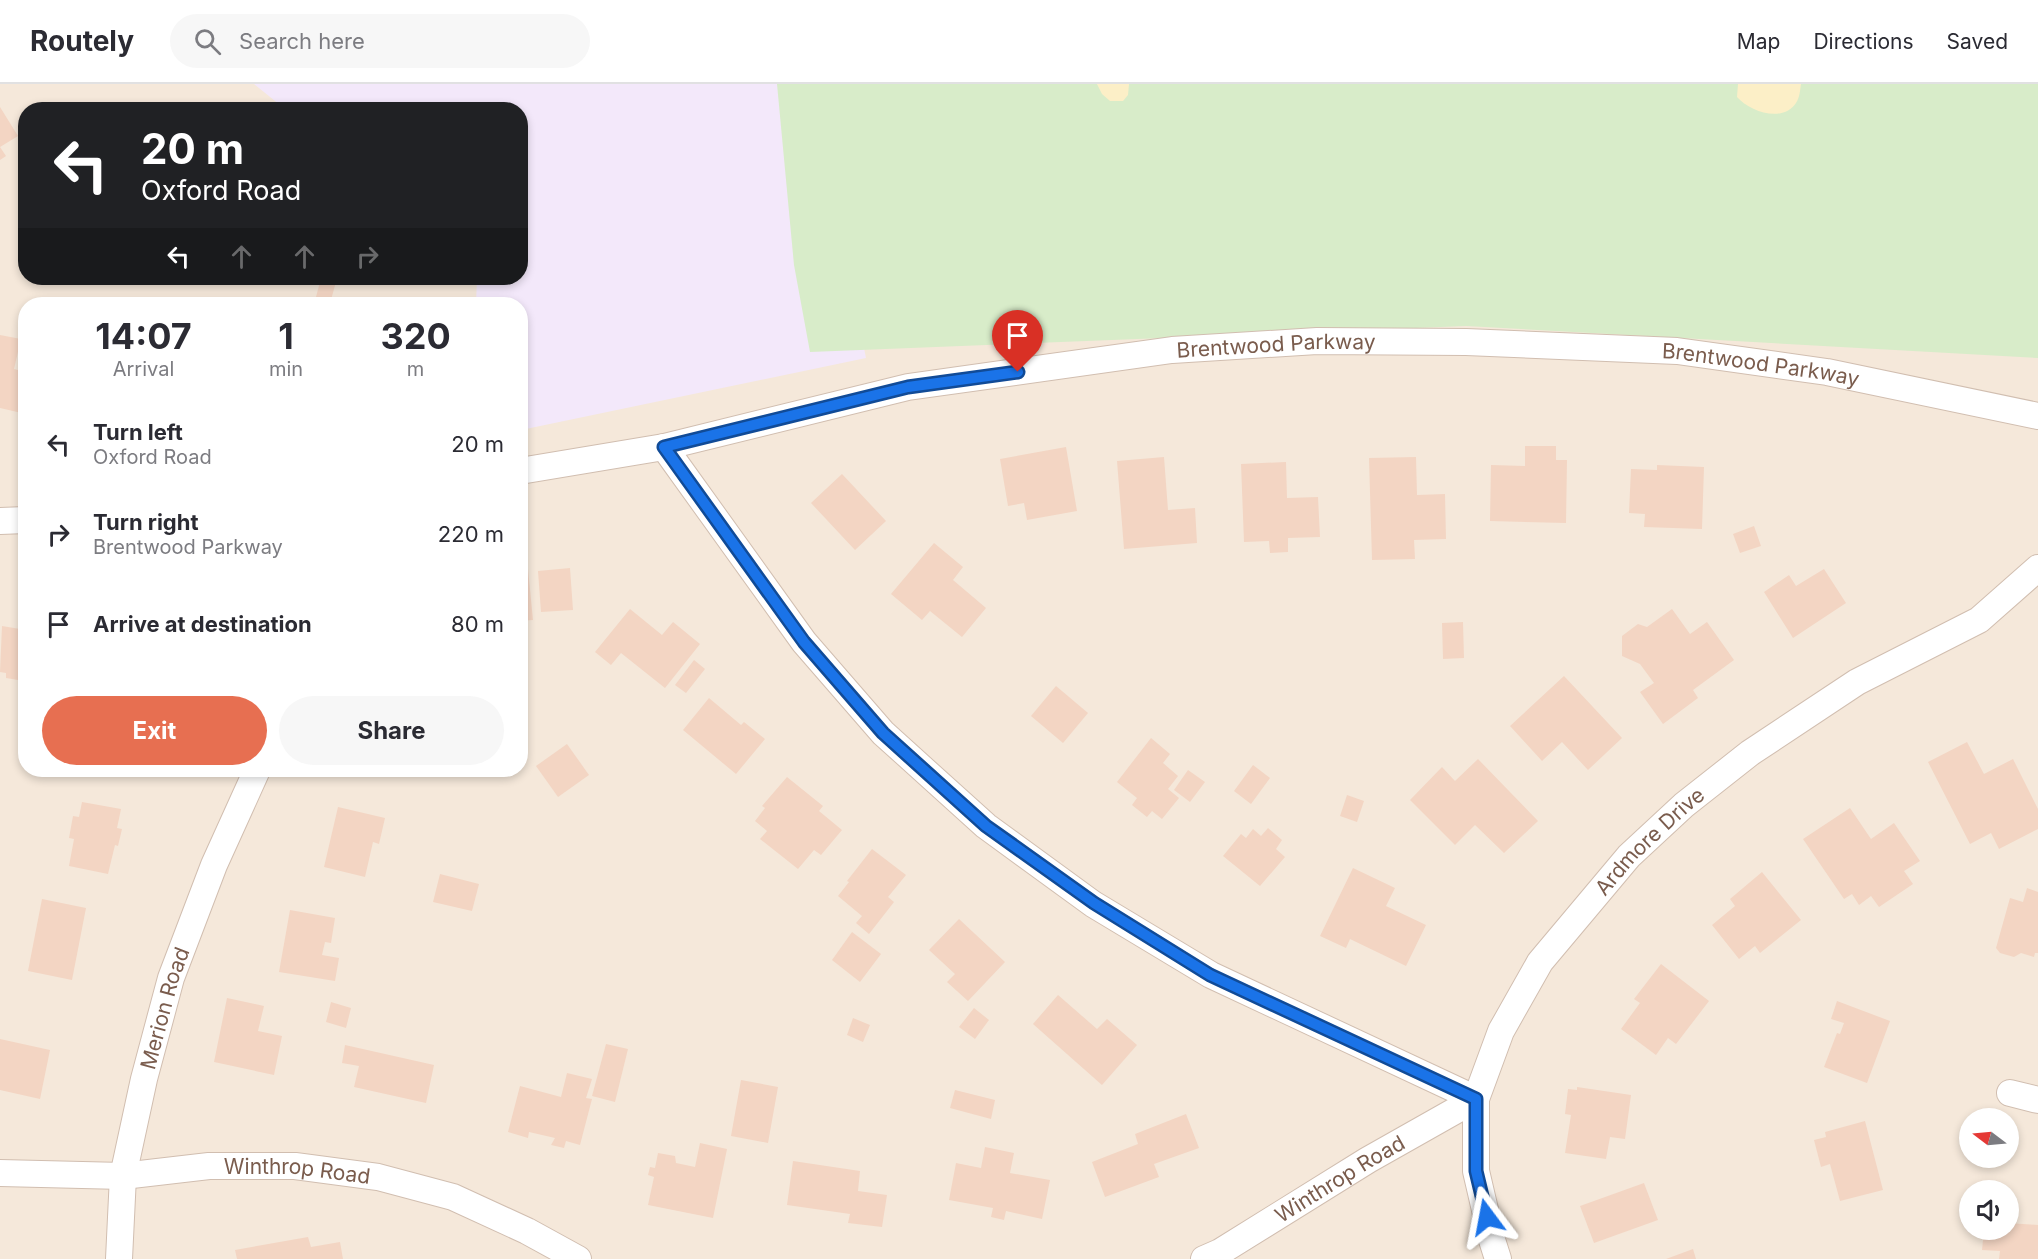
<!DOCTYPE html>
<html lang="en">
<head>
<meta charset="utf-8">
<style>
	body { margin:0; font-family:Inter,sans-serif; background:#f7f7f7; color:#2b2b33; height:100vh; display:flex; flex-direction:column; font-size:22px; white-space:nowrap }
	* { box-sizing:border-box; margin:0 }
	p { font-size:20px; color:#7c7c81 }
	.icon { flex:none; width:33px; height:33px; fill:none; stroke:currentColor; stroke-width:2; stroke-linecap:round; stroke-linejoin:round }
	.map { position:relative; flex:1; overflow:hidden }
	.panel { position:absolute; left:18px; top:213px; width:510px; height:480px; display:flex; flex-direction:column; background:#fff; border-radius:24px; box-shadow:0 3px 9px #0003 }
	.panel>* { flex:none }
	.top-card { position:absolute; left:18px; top:18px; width:510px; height:183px; border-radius:24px; box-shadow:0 3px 9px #0003; background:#202124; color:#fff; overflow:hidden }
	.needle { width:39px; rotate:286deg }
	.tools { position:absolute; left:1959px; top:1024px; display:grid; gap:12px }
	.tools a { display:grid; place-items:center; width:60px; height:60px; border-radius:50%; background:#fff; box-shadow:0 3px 9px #0003; font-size:30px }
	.pin { position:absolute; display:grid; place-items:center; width:51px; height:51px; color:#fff; margin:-62px -26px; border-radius:50% 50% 50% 0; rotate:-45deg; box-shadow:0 0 6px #0007 }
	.pin .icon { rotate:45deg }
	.me { position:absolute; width:66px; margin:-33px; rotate:347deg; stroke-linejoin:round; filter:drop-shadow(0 0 4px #0008) }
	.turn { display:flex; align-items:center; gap:21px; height:126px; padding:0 24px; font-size:27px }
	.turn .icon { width:78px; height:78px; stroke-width:2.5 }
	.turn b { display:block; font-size:42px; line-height:51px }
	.lanes { display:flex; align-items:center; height:57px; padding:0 24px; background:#0003; justify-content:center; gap:30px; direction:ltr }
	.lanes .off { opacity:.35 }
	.eta { display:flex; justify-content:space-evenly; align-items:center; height:102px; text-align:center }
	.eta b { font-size:36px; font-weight:700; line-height:42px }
	.action { display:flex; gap:12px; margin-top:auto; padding:12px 24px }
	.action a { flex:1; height:69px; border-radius:36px; background:#e76f51; color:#fff; font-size:24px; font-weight:700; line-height:69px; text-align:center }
	.action a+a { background:#f7f7f7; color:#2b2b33 }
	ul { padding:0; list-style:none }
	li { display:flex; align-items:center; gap:18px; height:90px; padding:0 24px }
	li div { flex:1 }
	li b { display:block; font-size:22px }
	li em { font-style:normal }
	header { display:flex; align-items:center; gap:36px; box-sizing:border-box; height:84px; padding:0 30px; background:#fff; border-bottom:2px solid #e1e1e2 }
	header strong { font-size:28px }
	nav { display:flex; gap:33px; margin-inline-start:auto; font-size:21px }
	.search { width:420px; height:54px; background:#f7f7f7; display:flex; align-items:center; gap:15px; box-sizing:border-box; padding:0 21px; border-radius:33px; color:#7c7c81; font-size:22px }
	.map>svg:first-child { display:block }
	.residential { fill:#f5e8da; fill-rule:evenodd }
	.education { fill:#f3e8fa }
	.green { fill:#d8ecc9 }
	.sand { fill:#fcefc7 }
	.building { fill:#f3d5c3 }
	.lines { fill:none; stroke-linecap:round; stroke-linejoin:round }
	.minor-casing { stroke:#d1beb0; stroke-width:28 }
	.minor { stroke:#fff; stroke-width:26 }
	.route-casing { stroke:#114b97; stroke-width:15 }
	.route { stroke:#1a73e8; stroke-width:10 }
	.labels { text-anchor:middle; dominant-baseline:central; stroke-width:6; stroke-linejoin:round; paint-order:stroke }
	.street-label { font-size:21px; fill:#7a5c4d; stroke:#fffaf3 }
</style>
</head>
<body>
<header>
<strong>Routely</strong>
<div class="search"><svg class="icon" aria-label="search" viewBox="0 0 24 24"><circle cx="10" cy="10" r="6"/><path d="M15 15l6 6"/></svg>Search here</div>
<nav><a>Map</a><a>Directions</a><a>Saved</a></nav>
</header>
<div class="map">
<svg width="2038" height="1175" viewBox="0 0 2038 1175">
	<rect width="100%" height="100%" fill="#fdf6ec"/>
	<path class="residential" d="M0,0h2038v1175h-2038zM26,26h494v168h-494zM26,220h494v466h-494zM1970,1035h38v39h-38zM1970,1107h38v39h-38z"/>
	<path class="education" d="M254,0h556l56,274 -345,72 -1,-126h-44l1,-26h43v-168l-235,-1z"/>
	<path class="green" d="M777,0h1261v274l-572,-32 -656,26 -16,-87z"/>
	<g class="sand">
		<path d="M1097,0h32l-1,11 -5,6h-13l-8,-7z"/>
		<path d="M1738,0h63c-1,6 -1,13 -5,19 -13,20 -46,9 -59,-6z"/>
	</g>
	<g class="building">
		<path d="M0,23l18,29 -18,11 6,9 -6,4z"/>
		<path d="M321,194h16l-6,22 -15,-3z"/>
		<path d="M0,251l21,4 -7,30 12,3v42l-26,-6z"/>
		<path d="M1525,362h31v14h11l-1,63 -76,-2 1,-56 34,1z"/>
		<path d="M1066,363l11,64 -50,9 -3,-17 -16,3 -8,-47z"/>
		<path d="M1164,373l4,53 27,-2 2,35 -73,6 -7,-88z"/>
		<path d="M1416,373l1,38 28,-1 1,45 -32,1 1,19 -43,1 -3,-102z"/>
		<path d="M1286,378l1,36 31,-1 2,40 -32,1v14l-18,1 -1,-12 -25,1 -3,-78z"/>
		<path d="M1657,381l47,2 -2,62 -58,-2 1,-13 -16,-1 2,-44 26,1z"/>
		<path d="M842,390l44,47 -31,29 -44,-47z"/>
		<path d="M1754,442l7,20 -21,7 -7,-19z"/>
		<path d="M934,459l29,24 -10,13 33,28 -24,29 -32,-26 -8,9 -31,-26z"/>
		<path d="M570,484l3,42 -32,2 -3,-41z"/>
		<path d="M520,485h8l5,51 -13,1z"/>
		<path d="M1824,485l22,34 -53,35 -29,-46 25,-17 7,11z"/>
		<path d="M630,525l32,26 11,-13 27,22 -35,44 -44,-35 -10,12 -16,-13z"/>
		<path d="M1672,525l18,25 17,-12 27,38 -41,30 5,8 -35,26 -23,-32 14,-9 -14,-19 -18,-8v-20l16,-12 9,3z"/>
		<path d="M1463,538l1,36 -21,1 -1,-36z"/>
		<path d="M2,542l24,4 -2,51 -18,-3v-5l-6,-1z"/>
		<path d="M694,576l11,9 -19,24 -11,-8z"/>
		<path d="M1564,592l58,62 -34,32 -26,-28 -20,19 -32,-35z"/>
		<path d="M1056,602l32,27 -25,30 -32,-27z"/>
		<path d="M709,614l32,27 3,-3 21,17 -29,35 -53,-44z"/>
		<path d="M1151,654l19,16 -7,9 15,13 -10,13 11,9 -17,21 -10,-8 -5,6 -15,-12 5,-7 -20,-16z"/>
		<path d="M1967,658l17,32 29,-15 25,50v20l-39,20 -8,-16 -21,11 -42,-82z"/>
		<path d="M567,660l22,31 -31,22 -22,-31z"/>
		<path d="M1478,675l60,62 -34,32 -29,-28 -20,20 -45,-45 32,-33 13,14z"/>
		<path d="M1253,681l17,13 -19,26 -17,-13z"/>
		<path d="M400,686h22l-2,5z"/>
		<path d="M1188,686l17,12 -15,20 -16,-12z"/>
		<path d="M787,693l36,29 -4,5 23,19 -21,25 -7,-5 -16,19 -38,-30 7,-8 -12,-10 10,-13 -3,-2z"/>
		<path d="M1347,711l17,6 -7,21 -17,-6z"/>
		<path d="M82,718l39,7 -4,19 5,1 -4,17 -3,-1 -7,29 -39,-8 5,-27 -5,-1 4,-22 6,1z"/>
		<path d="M338,723l47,11 -6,26 -6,-2 -8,35 -41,-10z"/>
		<path d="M1850,724l21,31 23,-16 26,38 -16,10 9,13 -34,23 -8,-11 -12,9 -7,-11 -8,5 -41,-60z"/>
		<path d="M1268,744l14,12 -6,9 9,8 -25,29 -37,-30 18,-22 5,4 7,-9 8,7z"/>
		<path d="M872,765l34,26 -18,22 6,5 -25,32 -13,-11 6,-7 -24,-20 11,-14 -2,-1z"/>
		<path d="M1353,784l42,20 -9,18 40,19 -20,41 -56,-27 -4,9 -26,-12z"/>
		<path d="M1762,788l39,48 -41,33 -5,-7 -16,13 -27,-34 23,-19 -5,-7z"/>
		<path d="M440,790l39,10 -7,27 -39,-9z"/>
		<path d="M2027,804l11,4v61h-3l-1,4 -13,-4 -7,4 -14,-4 -4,-5 14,-50 13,4z"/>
		<path d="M42,815l44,9 -14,72 -44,-9z"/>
		<path d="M290,826l45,8 -4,25 -6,-1 -3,13 17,3 -4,23 -56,-9z"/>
		<path d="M959,835l46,43 -37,39 -21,-19 8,-8 -26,-24z"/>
		<path d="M852,848l29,22 -21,28 -28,-22z"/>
		<path d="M1661,880l48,37 -33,43 -8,-6 -12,17 -35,-26 19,-26 -6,-4z"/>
		<path d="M1058,911l39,34 10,-10 30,26 -35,40 -69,-61z"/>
		<path d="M227,914l37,8 -6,25 24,5 -8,39 -60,-13z"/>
		<path d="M1837,917l53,20 -23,62 -43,-16 13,-34 3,1 4,-11 -13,-4z"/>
		<path d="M331,918l20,6 -5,20 -20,-6z"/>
		<path d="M974,924l15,12 -14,19 -16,-12z"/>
		<path d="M853,934l17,7 -7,17 -16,-7z"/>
		<path d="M0,955l50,11 -10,49 -40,-9z"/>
		<path d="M606,960l22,5 -13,53 -23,-6z"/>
		<path d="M345,961l89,20 -8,38 -72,-16 5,-21 -17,-3z"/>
		<path d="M567,989l25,6 -6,19 6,1 -12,46 -14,-4 -2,7 -13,-3 4,-7 -26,-6 -1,6 -20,-6 12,-46 41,11z"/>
		<path d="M741,996l37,7 -10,56 -37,-7z"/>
		<path d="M1577,1003l54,8 -6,44 -15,-2 -4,22 -41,-6 6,-38 -6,-1 3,-25 9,1z"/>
		<path d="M955,1006l40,10 -4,19 -41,-11z"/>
		<path d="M1186,1030l13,34 -45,16 5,13 -54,20 -13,-35 46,-18 -3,-10z"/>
		<path d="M1865,1037l18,69 -43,11 -10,-37 -9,3 -7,-27 12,-3 -1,-5z"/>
		<path d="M700,1059l27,6 -14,69 -65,-13 6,-28 -6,-2 2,-8 5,1 3,-15 17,3 1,7 19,4z"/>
		<path d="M985,1063l29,6 -4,20 40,7 -8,39 -36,-8 -2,9 -13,-3 2,-9 -44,-8 7,-37 25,5z"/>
		<path d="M793,1077l67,10 -2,20 29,4 -5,32 -34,-4 2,-9 -63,-9z"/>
		<path d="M1644,1099l14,37 -64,23 -14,-37z"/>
		<path d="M2008,1139l30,2v34h-39l1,-8 -18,-1 2,-20h24z"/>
		<path d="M308,1153l3,10 29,-5 3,17h-106l-2,-9z"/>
		<path d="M1693,1165l3,10h-30z"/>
	</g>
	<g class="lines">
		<g class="minor-casing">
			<g id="minor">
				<path d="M664,363l140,195 79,91 103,93 107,78 118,71 265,124"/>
				<path id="s1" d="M520,387l144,-24 244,-60 264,-37 145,-9 149,1 211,9 150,21 211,44"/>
				<path d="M0,437l26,-1"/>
				<path d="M2010,1009l28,7"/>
				<path id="s2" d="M0,1089l123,3 86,-10h86l83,11 75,20 74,34 51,28"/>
				<path id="s3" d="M119,1175l4,-83 21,-97 27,-101 43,-113 43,-95"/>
				<path id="s4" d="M1204,1175l16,-7 148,-92 108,-61"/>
				<path id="s5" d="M1498,1175l-6,-19 -16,-69v-72l25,-68 39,-69 89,-106 55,-51 66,-52 107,-71 122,-62 59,-52"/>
			</g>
		</g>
		<use href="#minor" class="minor"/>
	</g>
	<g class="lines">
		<g class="route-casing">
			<path id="route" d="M1018,288l-110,15 -244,60 140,195 79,91 103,93 108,77 116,72 266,124v72l11,46"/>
		</g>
		<use href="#route" class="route"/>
	</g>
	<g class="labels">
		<g class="street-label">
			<text stroke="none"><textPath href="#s1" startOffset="768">Brentwood Parkway</textPath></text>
			<text stroke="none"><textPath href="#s1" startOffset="1254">Brentwood Parkway</textPath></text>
			<text stroke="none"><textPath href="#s5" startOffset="478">Ardmore Drive</textPath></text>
			<text stroke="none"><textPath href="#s3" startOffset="256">Merion Road</textPath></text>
			<text stroke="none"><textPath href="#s2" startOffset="298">Winthrop Road</textPath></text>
			<text stroke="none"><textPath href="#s4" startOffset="158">Winthrop Road</textPath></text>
		</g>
	</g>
</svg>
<div class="tools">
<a><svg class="needle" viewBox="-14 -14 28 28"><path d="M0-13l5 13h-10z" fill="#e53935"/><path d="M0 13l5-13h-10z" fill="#7c7c81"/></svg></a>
<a><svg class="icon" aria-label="sound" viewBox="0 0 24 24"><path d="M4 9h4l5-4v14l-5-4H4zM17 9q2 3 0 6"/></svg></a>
</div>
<div class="pin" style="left:1018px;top:288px;background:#d93025"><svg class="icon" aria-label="arrive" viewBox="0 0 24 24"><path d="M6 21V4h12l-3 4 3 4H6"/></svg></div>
<svg class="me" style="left:1487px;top:1133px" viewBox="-20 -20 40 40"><path d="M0-17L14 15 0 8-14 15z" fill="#1a73e8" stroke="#fff" stroke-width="4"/></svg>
<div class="top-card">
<div class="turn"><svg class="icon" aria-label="left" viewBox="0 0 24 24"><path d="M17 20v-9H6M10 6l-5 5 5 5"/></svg><div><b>20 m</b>Oxford Road</div></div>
<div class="lanes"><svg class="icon" aria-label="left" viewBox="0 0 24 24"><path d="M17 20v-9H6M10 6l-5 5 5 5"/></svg><svg class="icon off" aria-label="ahead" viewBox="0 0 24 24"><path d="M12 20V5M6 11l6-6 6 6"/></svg><svg class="icon off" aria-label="ahead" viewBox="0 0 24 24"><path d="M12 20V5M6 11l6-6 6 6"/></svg><svg class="icon off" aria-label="right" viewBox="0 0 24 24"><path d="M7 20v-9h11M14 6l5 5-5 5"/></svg></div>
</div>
<section class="panel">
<div class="eta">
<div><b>14:07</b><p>Arrival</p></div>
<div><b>1</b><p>min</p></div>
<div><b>320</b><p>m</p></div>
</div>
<ul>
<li><svg class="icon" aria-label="left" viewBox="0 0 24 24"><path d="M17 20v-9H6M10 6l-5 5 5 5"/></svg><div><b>Turn left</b><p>Oxford Road</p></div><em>20 m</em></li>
<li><svg class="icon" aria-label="right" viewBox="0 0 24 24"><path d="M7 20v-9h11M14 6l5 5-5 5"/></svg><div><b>Turn right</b><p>Brentwood Parkway</p></div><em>220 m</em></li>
<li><svg class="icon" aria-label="arrive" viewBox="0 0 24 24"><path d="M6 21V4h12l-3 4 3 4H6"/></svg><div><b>Arrive at destination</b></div><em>80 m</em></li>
</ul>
<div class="action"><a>Exit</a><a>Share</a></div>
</section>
</div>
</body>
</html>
